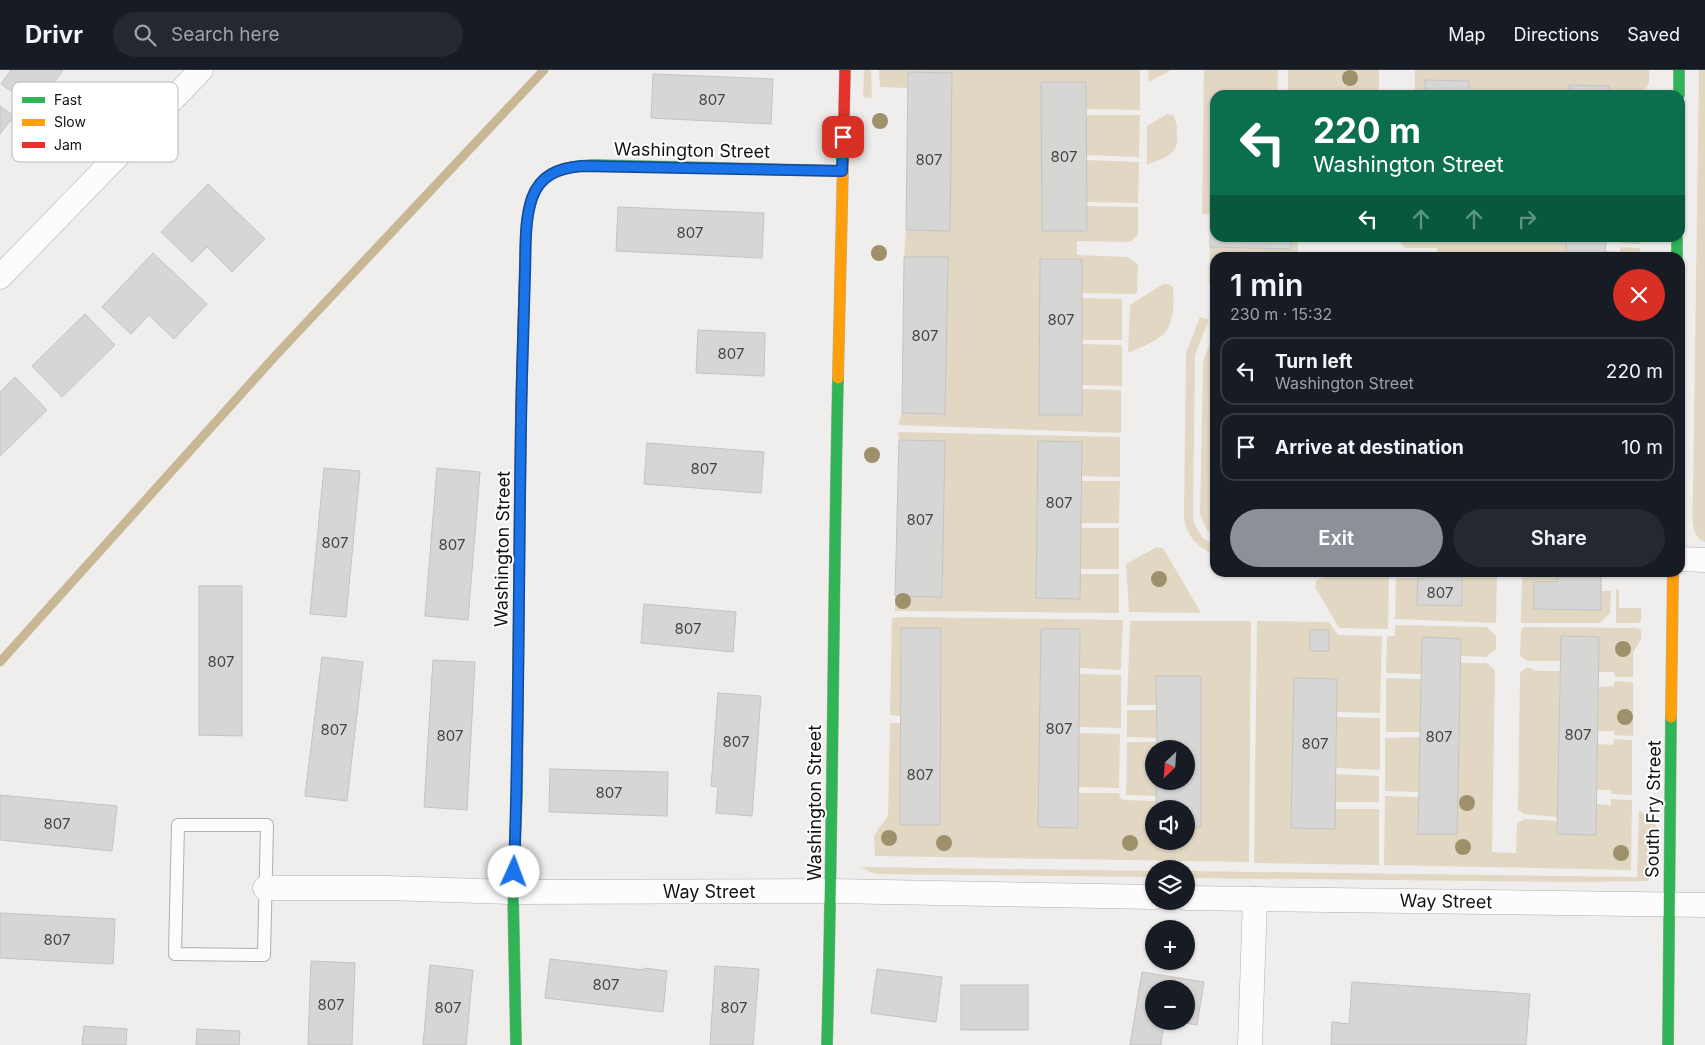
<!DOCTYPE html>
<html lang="en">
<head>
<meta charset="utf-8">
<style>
	body { margin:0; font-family:Inter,sans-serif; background:#242831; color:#f1f3f6; height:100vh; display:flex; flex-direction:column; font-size:19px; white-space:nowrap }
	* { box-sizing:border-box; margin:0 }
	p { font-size:16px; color:#9ea1a6 }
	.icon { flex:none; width:28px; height:28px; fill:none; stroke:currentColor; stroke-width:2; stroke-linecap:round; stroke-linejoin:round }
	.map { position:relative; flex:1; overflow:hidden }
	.side { position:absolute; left:1210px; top:182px; width:475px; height:325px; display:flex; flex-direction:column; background:#171b24; border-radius:15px; box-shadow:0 1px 4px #0004 }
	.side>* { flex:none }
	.banner { position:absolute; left:1210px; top:20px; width:475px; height:152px; border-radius:15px; box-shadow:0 1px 4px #0004; background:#0b6e4f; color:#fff; overflow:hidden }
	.needle { width:32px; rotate:205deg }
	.tools { position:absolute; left:1145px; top:670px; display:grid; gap:10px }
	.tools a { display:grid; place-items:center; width:50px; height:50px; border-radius:50%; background:#171b24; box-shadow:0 1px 4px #0004; font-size:25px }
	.pin { position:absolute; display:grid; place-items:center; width:42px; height:42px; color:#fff; margin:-21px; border-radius:10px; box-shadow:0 2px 8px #0006 }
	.me { position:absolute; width:55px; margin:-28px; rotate:2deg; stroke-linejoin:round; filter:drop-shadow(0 0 4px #0008) }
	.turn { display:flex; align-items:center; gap:18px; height:105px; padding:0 20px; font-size:22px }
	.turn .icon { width:65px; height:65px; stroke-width:2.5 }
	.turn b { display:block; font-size:35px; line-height:42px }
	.lanes { display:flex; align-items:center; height:48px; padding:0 20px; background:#0003; justify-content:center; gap:25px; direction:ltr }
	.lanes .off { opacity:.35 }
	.round { display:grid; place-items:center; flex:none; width:52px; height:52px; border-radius:26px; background:#242831 }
	.overview { display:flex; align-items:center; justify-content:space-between; height:85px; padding:0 20px }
	h1 { font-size:30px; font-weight:600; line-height:38px }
	.button { display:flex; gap:10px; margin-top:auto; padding:10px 20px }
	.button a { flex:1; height:58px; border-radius:30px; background:#8c9099; color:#fff; font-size:20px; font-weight:600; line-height:58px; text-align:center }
	.button a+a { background:#242831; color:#f1f3f6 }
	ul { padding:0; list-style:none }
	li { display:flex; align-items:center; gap:15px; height:68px; margin:0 10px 8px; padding:0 10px; border:2px solid #363941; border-radius:15px }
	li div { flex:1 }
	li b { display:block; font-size:19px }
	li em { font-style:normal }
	header { display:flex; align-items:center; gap:30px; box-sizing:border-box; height:70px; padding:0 25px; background:#171b24; border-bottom:1px solid #363941 }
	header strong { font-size:24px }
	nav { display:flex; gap:28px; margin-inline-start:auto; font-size:18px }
	.search { width:350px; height:45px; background:#242831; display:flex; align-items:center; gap:12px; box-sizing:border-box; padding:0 18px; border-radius:28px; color:#9ea1a6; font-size:19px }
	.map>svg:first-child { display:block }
	.green { fill:#e2d7c3; fill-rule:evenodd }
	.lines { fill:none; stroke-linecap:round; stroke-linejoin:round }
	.stream { stroke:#c8b794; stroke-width:9 }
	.building { fill:#d6d6d5; stroke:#c3c3c2 }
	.lane-casing { stroke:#afafad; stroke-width:14 }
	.street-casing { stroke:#afafad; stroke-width:25 }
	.fast-casing { stroke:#afafad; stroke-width:12 }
	.slow-casing { stroke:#afafad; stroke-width:12 }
	.jam-casing { stroke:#afafad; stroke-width:12 }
	.lane { stroke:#fdfcfc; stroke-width:12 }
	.street { stroke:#fdfcfc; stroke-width:24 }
	.fast { stroke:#30b455; stroke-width:11 }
	.slow { stroke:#ff9f0a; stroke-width:11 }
	.jam { stroke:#e5322d; stroke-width:11 }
	.tree { fill:#9e906b }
	.route-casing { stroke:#114b97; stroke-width:12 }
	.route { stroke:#1a73e8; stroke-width:9 }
	.labels { text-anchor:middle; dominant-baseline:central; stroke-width:4; stroke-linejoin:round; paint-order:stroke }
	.number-label { font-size:15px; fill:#444443 }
	.street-label { font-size:18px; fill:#121211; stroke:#fff }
	.key { fill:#fff; stroke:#b8b8b8; stroke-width:1 }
	.key-label { font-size:14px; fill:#121211 }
</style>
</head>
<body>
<header>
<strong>Drivr</strong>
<div class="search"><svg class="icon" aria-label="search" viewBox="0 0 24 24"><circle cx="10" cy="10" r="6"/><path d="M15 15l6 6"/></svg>Search here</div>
<nav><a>Map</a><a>Directions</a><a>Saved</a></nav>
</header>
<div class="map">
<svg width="1705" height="975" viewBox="0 0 1705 975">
	<rect width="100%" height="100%" fill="#efeeec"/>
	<g class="green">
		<path d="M864,0h7l1,28 -9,-1z"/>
		<path d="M879,0h261v40l-54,-1 -45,-26 1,148h44v-25l52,1v28l-8,7 -53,-1v14l51,2 10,8 -1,27 -2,2 -53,-1v-34h-42l-1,156h43v-26l39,1v43l-223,-8 4,-12 43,1 3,-156 -44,-1 2,-27 44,1 2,-158 -44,-1 -1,16 -27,-1z"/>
		<path d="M1148,0h23l-22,12z"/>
		<path d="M1204,0h74l-1,25h-62v10l-4,1v79h4v4h-5v25h-8z"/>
		<rect x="1288" y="0" width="91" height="25"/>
		<path d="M1415,0h234v14l-7,8v3h-173v-14l-43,-1 -1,15h-10z"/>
		<path d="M1699,0h6v472c-17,-5 -12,-35 -12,-49z"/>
		<path d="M1167,44l6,1c4,7 4,12 4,20 2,21 -13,22 -30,30v-39z"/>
		<path d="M1086,45h54l-1,42 -53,-2z"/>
		<path d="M1086,90l53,2 -1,41 -52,-1z"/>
		<path d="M1292,168h6v19l-83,1v30l-6,-6 1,-35 81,2z"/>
		<path d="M1401,168h165v19h-129v-9h-32l-5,-5z"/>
		<path d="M1606,168h34v6l-20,-1 -1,-5z"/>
		<path d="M1620,177l20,1 -1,9h-34l1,-6 14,1z"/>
		<path d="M1163,214h5l5,3c1,15 2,39 -12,49 -9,7 -22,12 -33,17l2,-48z"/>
		<path d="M1082,228l40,1v41h-40z"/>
		<path d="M1200,247l9,3 -14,35 -2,163c4,13 9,22 22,27v10c-18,-8 -29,-19 -31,-39l2,-163z"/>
		<path d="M1215,259v208l-8,-7 -7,-15 3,-153z"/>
		<path d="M1082,274l40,1v41l-40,-1z"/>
		<path d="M898,362l222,5v40l-39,-1v-34l-43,-1 -2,157h44v-24h39v39l-224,-2v-15l47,1 3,-156 -46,-1z"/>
		<path d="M1081,411h39l-1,42h-38z"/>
		<rect x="1081" y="458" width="38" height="41"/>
		<path d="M1157,477l6,1 38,65 -72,-1 -3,-48z"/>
		<path d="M1331,503h58l-1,56 -49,-1 -24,-41 1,-6z"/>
		<path d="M1462,503h35l-1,50 -101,-4 1,-41h22v27l43,1z"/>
		<path d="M1522,503h35v9h-23v27l67,1v-19h10l-1,22 -10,10h-79z"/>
		<path d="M1616,520h3v18h22v14l-3,1h-22z"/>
		<path d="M903,547l220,3 -2,50 -41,-2v-39h-39l-3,198 40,1 1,-35h40l1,5 5,2 31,1v8h-2v32h32v-14h15v-151h-44l-1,29h-29l3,-84h121l-2,241 -374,-6 -1,-21 14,-19 2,-93h10v102h40l1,-196 -40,-1 -1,88 -10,-1 2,-97z"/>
		<path d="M1257,551l72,1 9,13 44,1 -2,77 -43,-1v-33l-43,-1 -3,150 43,1 1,-20h44v56l-125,-2zM1310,560h19v21h-19z"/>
		<path d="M1395,555l92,2 9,9v13l-10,8 -25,-1v-17l-39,-1 -1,36 -35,-1 1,-37h8z"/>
		<path d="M1524,557l113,1 4,2v10l-8,12v25h-18l-1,-5h-15v-35l-38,-1 -1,25h-33l-7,-5 1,-26z"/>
		<path d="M1460,593h27l8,7 -3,182 24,1 1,-30 8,-4 33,2 -1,13 38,1 1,-31 15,1v-6l21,1 -1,70 -247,-5 1,-69 33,1v37h39z"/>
		<path d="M1527,597l11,4h22l-3,146 -33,-3 -6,-4 2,-137z"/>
		<path d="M1080,604l41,1v53l-42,-1z"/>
		<path d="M1386,608l35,1 -1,53h-34z"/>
		<path d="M1614,611l19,1v54l-19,-1v-4h-16v-44l16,-1z"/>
		<path d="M1127,640h29v28l-29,-1z"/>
		<path d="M1337,647l43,1v52l-44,-2z"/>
		<path d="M1079,663l41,1 -1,54 -41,-1z"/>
		<path d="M1420,667l-1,55 -34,-1v-53z"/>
		<path d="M1614,669l18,1v55l-20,-1 -1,-4h-14v-46l16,1z"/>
		<path d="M1127,672h30v7h-3v32h2v15l-30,-1z"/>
		<path d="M1336,704l43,2v26h-44z"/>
		<path d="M1639,740l17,16 -2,48 -6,7 -69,1 -393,-4v-7l451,6z"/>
		<path d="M861,797l293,4v6l-279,-3z"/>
	</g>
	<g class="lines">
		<path class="stream" d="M0,592l277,-308 267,-284"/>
	</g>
	<g class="building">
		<path d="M11,0h52l-26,38 -36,-24z"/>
		<path d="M908,2l44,1 -2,158 -44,-1z"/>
		<path d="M653,4l120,5 -2,45 -120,-6z"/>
		<path d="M1425,10l44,1v14h-44z"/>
		<path d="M1041,12h45l1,149h-45z"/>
		<path d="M1569,15l40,1v9h-40z"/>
		<rect x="1211" y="35" width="4" height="80"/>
		<path d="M0,36l14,10 -14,18z"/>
		<path d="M208,114l57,55 -33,33 -25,-25 -15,15 -31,-30z"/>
		<path d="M1210,119h5v49h77l-1,11 -81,-2z"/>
		<path d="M618,137l146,6 -2,45 -146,-7z"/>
		<path d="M1566,168h40l-1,20h-39z"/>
		<path d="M153,183l54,51 -33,35 -25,-24 -18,19 -29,-27z"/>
		<path d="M904,187h44l-3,157 -43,-1z"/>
		<path d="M1040,189h42v156h-43z"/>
		<path d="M85,244l30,31 -53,52 -30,-31z"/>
		<path d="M698,260l67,3 -1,43 -68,-3z"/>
		<path d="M15,307l32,33 -47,46v-64z"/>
		<path d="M899,370l46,1 -3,156 -47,-1z"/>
		<path d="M1038,371l44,1 -2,157 -44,-1z"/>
		<path d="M647,373l117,9 -3,41 -117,-9z"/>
		<path d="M324,398l36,3 -14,146 -36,-3z"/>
		<path d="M437,398l43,4 -12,148 -43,-4z"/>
		<path d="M1418,502h44v34l-45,-1z"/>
		<path d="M1557,502h44v38l-67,-1v-27h23z"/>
		<path d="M199,516h43v150l-43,-1z"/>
		<path d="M644,534l92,8 -3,40 -92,-9z"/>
		<path d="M901,558h40l-1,197h-40z"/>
		<path d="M1041,559h39l-2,199 -40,-1z"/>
		<rect x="1310" y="560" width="19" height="21"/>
		<path d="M1561,566l38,1 -3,198 -39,-1z"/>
		<path d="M1422,567l39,2 -4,195h-39z"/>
		<path d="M322,587l41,5 -16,139 -42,-5z"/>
		<path d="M433,590l42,2 -8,148 -43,-3z"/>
		<path d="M1156,606h45v151h-15v-18h-30v-28h30v-32h-29z"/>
		<path d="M1294,608l43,1 -2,150 -44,-1z"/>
		<path d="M718,623l43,3 -9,120 -36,-3 2,-26 -7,-1z"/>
		<path d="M550,699l118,3 -1,44 -118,-4z"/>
		<path d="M0,725l117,11 -5,45 -112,-11z"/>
		<path d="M0,843l115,6 -2,45 -113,-6z"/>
		<path d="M550,889l94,11v-2l23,3 -4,41 -118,-14z"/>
		<path d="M311,891l44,2 -3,82h-44z"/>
		<path d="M430,895l43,5 -7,75h-43z"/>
		<path d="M715,896l44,3 -6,76h-43z"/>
		<path d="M877,899l65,8 -6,45 -65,-9z"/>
		<path d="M1142,902l62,10 -7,43 -23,-4h12v-32h-32v32h10l-3,24h-31z"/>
		<path d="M1352,912l178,12 -4,51h-195l1,-23 17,2z"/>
		<rect x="961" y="915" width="67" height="45"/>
		<path d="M84,956l43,3 -1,16h-44z"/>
		<path d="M197,959l43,2 -1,14h-43z"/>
	</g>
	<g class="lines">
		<g class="lane-casing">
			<path id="lane" d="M178,755h89l-3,130 -89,-1z"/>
		</g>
		<g class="street-casing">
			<g id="street">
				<path d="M0,207l201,-207"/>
				<path d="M1680,489l25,1"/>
				<path d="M265,818h122l126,4 318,-1 323,6"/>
				<path d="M1186,828l519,7"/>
				<path d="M1250,975l5,-146"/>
			</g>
		</g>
		<g class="fast-casing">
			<g id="fast">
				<path d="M1679,0v25"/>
				<path d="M1677,168v20"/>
				<path d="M525,190c1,-28 -1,-75 30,-88 11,-5 25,-6 38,-7l249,6"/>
				<path d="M516,975l-3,-153 4,-96 1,-121"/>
				<path d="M827,975c6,-222 6,-445 11,-667"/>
				<path d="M1668,975l3,-328"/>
			</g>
		</g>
		<g class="slow-casing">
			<g id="slow">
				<path d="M838,308l5,-216"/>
				<path d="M518,605l3,-260"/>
				<path d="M1671,647l2,-145"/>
			</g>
		</g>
		<g class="jam-casing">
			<g id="jam">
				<path d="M843,92l2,-92"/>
				<path d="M521,345l4,-155"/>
			</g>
		</g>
		<use href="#lane" class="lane"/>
		<use href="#street" class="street"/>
		<use href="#fast" class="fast"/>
		<use href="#slow" class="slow"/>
		<use href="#jam" class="jam"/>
	</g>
	<g class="tree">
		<circle cx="1350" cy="8" r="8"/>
		<circle cx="880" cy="51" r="8"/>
		<circle cx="879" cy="183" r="8"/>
		<circle cx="872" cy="385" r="8"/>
		<circle cx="1159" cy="509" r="8"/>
		<circle cx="903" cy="531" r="8"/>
		<circle cx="1623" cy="579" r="8"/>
		<circle cx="1625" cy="647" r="8"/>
		<circle cx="1467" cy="733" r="8"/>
		<circle cx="889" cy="768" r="8"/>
		<circle cx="944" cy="773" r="8"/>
		<circle cx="1130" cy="773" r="8"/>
		<circle cx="1463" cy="777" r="8"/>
		<circle cx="1621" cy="783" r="8"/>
	</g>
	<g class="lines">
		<g class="route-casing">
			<path id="route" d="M514,802c6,-165 4,-331 8,-497 1,-34 2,-68 3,-102 1,-25 -1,-51 7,-75 8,-23 27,-30 50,-32l260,5 1,-34"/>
		</g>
		<use href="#route" class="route"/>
	</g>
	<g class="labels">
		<g class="number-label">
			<text x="712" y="29">807</text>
			<text x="1064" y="86">807</text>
			<text x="929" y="89">807</text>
			<text x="690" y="162">807</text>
			<text x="1061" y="249">807</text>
			<text x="925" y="265">807</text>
			<text x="731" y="283">807</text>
			<text x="704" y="398">807</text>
			<text x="1059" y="432">807</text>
			<text x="920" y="449">807</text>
			<text x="335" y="472">807</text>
			<text x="452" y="474">807</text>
			<text x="1440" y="522">807</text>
			<text x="688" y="558">807</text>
			<text x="221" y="591">807</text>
			<text x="1059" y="658">807</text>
			<text x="334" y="659">807</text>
			<text x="1578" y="664">807</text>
			<text x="450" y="665">807</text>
			<text x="1439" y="666">807</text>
			<text x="736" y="671">807</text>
			<text x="1315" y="673">807</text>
			<text x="920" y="704">807</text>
			<text x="609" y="722">807</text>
			<text x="57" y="753">807</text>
			<text x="57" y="869">807</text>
			<text x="606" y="914">807</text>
			<text x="331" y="934">807</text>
			<text x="448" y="937">807</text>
			<text x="734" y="937">807</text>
		</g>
		<g class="street-label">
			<text transform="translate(692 80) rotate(1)">Washington Street</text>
			<text transform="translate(502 479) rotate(-89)">Washington Street</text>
			<text transform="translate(814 733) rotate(-90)">Washington Street</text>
			<text transform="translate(1653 739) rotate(-89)">South Fry Street</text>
			<text x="709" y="821">Way Street</text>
			<text transform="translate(1446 831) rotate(1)">Way Street</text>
		</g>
	</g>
	<rect x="12" y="12" width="166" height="80" rx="8" class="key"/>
	<rect x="22" y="27" width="23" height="6" fill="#30b455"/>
	<rect x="22" y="49" width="23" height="7" fill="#ff9f0a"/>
	<rect x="22" y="72" width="23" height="6" fill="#e5322d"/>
	<g class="key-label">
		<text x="54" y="35">Fast</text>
		<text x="54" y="57">Slow</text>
		<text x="54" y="80">Jam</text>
	</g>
</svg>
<div class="tools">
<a><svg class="needle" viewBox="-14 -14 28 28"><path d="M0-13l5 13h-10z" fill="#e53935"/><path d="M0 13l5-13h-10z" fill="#9ea1a6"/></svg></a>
<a><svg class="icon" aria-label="sound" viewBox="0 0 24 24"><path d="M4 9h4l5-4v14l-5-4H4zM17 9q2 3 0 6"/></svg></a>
<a><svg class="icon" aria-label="layers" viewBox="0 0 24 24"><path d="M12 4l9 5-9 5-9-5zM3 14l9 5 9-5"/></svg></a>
<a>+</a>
<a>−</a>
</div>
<div class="pin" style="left:843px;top:67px;background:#d93025"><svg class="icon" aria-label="arrive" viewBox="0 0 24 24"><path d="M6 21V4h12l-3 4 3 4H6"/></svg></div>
<svg class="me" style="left:514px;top:802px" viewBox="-20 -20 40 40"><circle r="19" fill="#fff"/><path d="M0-13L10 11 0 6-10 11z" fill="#1a73e8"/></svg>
<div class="banner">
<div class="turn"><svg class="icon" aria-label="left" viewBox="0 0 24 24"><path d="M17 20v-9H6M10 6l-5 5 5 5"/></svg><div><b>220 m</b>Washington Street</div></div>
<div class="lanes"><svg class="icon" aria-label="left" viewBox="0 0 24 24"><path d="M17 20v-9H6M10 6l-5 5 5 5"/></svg><svg class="icon off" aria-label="ahead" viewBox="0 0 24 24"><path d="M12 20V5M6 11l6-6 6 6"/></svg><svg class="icon off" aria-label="ahead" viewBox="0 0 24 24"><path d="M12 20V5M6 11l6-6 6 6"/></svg><svg class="icon off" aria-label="right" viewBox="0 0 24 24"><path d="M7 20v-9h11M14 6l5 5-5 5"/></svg></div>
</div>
<section class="side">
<div class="overview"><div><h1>1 min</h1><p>230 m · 15:32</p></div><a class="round" style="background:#d93025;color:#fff"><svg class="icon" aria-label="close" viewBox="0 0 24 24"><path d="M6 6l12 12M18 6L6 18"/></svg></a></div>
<ul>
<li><svg class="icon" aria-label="left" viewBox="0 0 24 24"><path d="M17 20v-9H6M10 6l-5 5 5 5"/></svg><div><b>Turn left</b><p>Washington Street</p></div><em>220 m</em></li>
<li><svg class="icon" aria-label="arrive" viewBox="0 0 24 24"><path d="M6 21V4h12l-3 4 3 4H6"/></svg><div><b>Arrive at destination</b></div><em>10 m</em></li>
</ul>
<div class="button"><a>Exit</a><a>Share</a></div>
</section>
</div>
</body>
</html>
